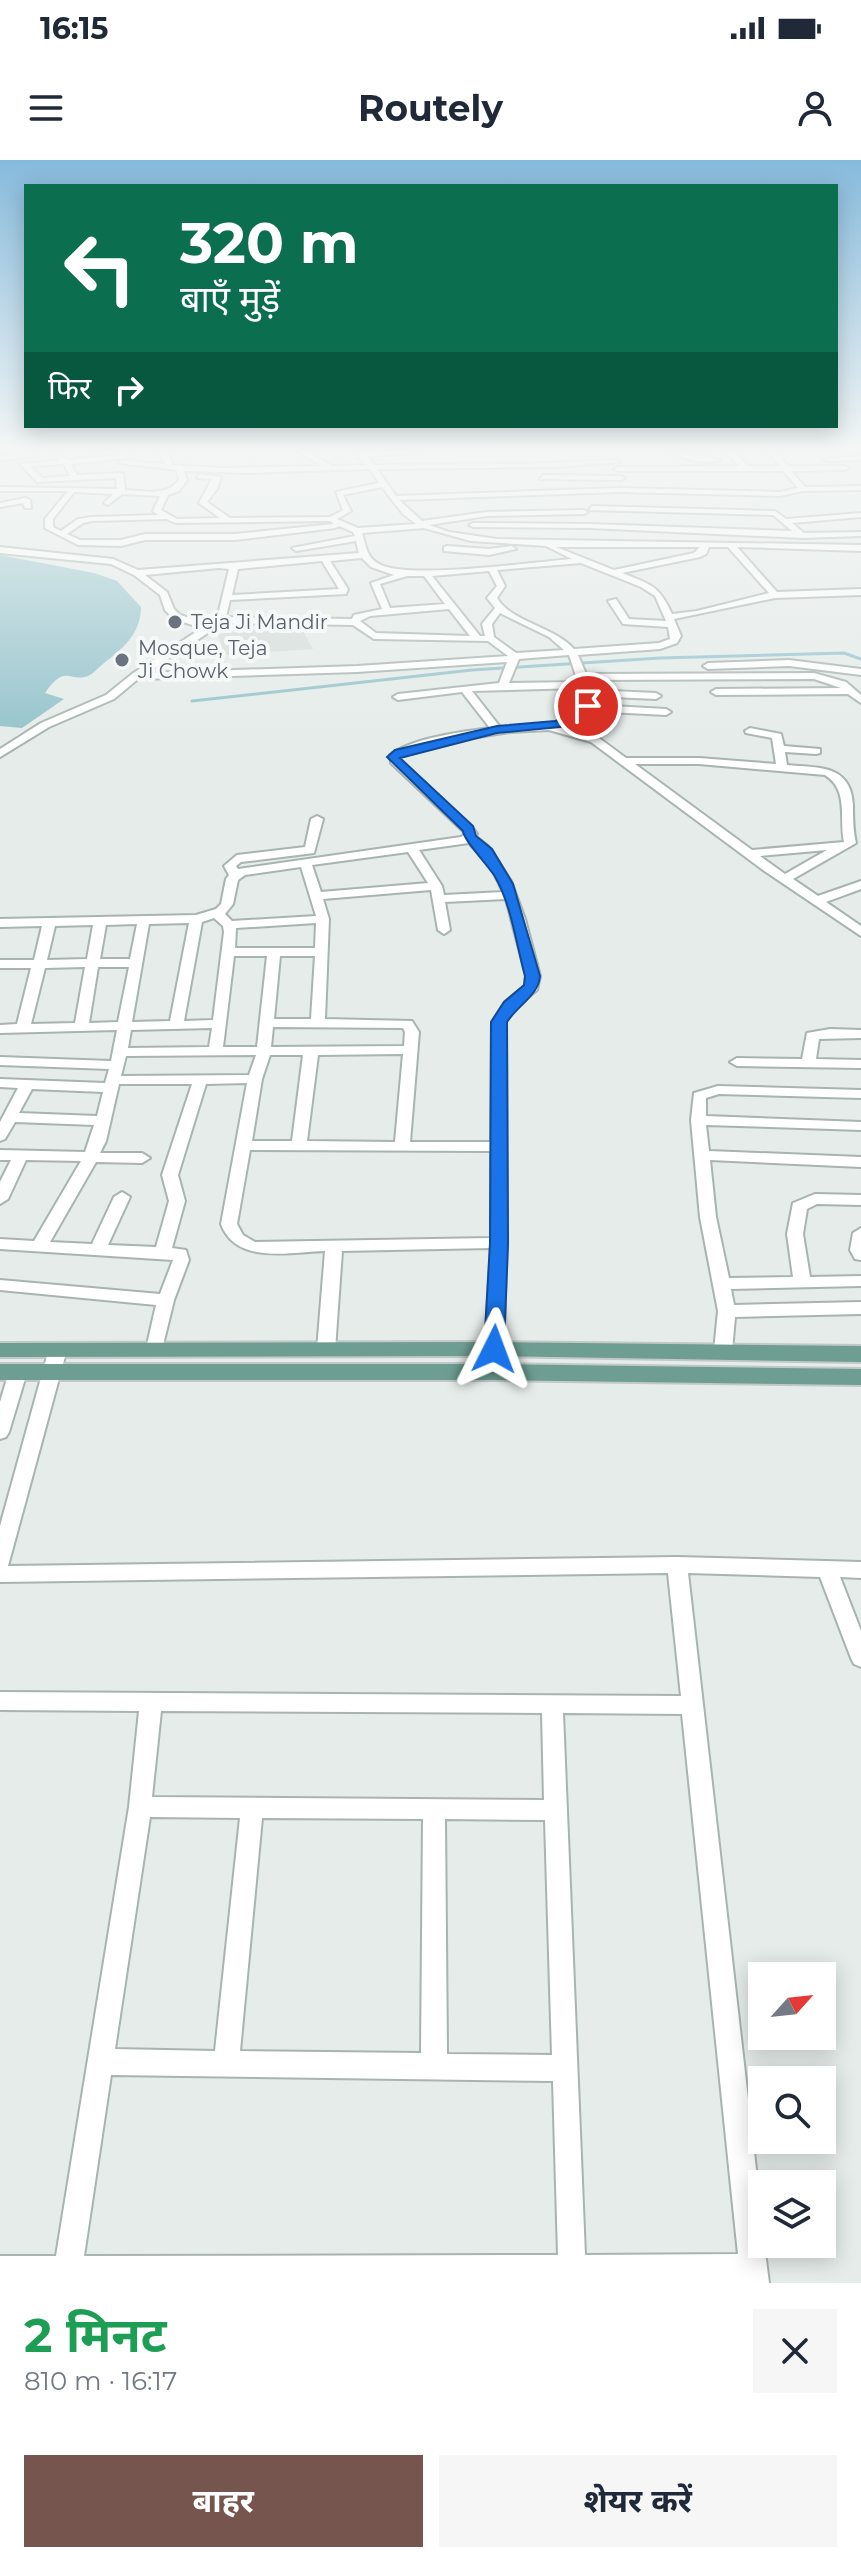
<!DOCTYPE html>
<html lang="hi">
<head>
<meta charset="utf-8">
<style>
	body { margin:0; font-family:Montserrat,"Noto Sans Devanagari",sans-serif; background:#f6f6f7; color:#1f2937; height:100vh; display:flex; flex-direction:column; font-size:30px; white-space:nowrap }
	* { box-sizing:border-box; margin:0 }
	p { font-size:26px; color:#747a83 }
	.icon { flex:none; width:44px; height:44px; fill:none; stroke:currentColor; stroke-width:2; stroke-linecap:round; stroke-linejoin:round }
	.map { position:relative; height:2123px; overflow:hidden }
	.side { display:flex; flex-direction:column; background:#fff; flex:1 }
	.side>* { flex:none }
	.banner { position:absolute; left:24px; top:24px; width:814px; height:244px; border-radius:0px; box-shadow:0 4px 20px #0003; background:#0b6e4f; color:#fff; overflow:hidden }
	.needle { width:52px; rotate:63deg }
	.buttons { position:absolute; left:748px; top:1802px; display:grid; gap:16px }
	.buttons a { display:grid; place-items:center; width:88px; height:88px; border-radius:0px; background:#fff; box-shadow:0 4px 20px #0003; font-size:40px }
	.pin { position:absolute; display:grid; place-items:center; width:68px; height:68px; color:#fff; margin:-34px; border:4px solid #fff; border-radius:50%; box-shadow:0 2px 8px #0007 }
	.me { position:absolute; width:88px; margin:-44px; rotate:3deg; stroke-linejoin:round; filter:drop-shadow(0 0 6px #0008) }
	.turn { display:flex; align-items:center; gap:28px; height:168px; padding:0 24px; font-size:36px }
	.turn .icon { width:104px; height:104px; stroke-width:2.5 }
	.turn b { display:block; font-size:56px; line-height:68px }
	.then { display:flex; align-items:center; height:76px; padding:0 24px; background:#0003; gap:16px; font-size:30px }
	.round { display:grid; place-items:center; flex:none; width:84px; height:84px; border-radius:0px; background:#f6f6f7 }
	.overview { display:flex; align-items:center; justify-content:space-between; height:136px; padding:0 24px }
	h1 { font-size:48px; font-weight:700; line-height:60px; color:#1e9e55 }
	.action { display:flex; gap:16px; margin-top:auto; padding:16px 24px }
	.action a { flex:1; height:92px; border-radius:0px; background:#77554f; color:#fff; font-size:32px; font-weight:700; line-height:92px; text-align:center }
	.action a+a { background:#f6f6f7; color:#1f2937 }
	.status { display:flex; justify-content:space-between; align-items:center; height:56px; padding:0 40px; background:#fff; direction:ltr }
	.status svg { height:22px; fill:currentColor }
	header { display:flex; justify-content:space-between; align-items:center; height:104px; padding:0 24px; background:#fff; font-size:36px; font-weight:700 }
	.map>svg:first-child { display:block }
	.built { fill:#d3dcd8 }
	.water { fill:#93c2cb }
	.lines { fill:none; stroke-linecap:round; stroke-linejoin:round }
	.stream { stroke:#93c2cb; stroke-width:3 }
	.minor-casing { stroke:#a8b4b0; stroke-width:4 }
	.major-casing { stroke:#c2c8c7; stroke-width:4 }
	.minor { fill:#fff; fill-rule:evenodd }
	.major { fill:#6e9d91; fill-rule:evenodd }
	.route { fill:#1a73e8; stroke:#114b97; stroke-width:2 }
	.worship-dot { fill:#6b7280; stroke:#f5f9f7; stroke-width:3 }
	.labels { text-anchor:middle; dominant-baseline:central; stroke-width:8; stroke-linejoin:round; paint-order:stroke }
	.far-worship-label { font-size:20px; fill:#5b616d; stroke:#f5f9f7; text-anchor:start }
</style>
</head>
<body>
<div class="status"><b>16:15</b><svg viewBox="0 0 49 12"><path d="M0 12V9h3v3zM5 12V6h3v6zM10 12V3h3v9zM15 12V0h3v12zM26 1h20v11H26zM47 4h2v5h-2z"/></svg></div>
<header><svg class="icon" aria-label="menu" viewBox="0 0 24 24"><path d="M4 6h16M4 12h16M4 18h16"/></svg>Routely<svg class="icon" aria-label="person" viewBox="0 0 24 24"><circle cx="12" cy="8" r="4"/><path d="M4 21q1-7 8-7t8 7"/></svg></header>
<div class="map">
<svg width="861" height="2123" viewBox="0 0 861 2123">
	<rect width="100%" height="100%" fill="#e5ece9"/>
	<path class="built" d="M300,466l13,23 -87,6 -9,-21z"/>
	<path class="water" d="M0,395l94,18 23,8 24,26c0,26 -18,42 -37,56 -5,4 -11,11 -16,13 -19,7 -22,-13 -43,17l19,6 -42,29 -22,-2z"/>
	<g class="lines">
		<path class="stream" d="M192,541l280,-31 188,-12 184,-5 17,6"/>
		<g class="minor-casing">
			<g id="minor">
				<path d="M119,291h8l6,6 -62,7 6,11 46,-2 2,17c19,1 41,7 54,-10l-2,-10 -58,-7 4,-2 42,3 -5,-13h8l5,14 47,3 102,-2 -25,-15h9l26,15 34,-1 -12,-14h70l-4,2 -53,3 7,9 150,-1 92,-4 4,2 -65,5 -178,2 19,27 223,-8 161,4 18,-4 -15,-17h-165l-4,-2 4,-2 121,-1 -14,-15h8l15,15h32l-13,-15h8l13,15h57l4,2 -4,2 -54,1 14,16 56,-1v4l-58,1 -23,5 -161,-4 -220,8 23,21 65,-9 97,-2 4,2 -4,2 -97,2 -58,9 20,7 48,7 364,6v6l-124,-4 40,45 84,-3v6l-86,3 -101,21 7,17 -4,7 -17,6 -82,6 8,19 228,-1 32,9 15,13v8l-13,-9 -132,1 -5,-3 5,-3 125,-1 -27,-9 -226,1 2,10 66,3 5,3 -5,3 -65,-3 2,9 73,4 5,3 -5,3 -77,-4 -14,12 -13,4 37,11 27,20h73l77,6 -4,-26 -26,-5 -1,-2 5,-3 31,6 3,12 36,3v4l-4,1 -31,-2 2,13c31,3 64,-1 66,40 0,13 0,25 3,38l-63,36 25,17 43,-15v8l-35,13 35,24v10l-98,-66 -172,-128 -42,-12 -39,2 -64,10 -46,15v3l72,67 5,7 -2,2 13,10 23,35 14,38 15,57 -3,14 -22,18 -9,14 1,221 -4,106 -3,4h-12l-3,-4 6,-101 -149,3 -7,99 -3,4h-12l-3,-4 8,-99c-34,1 -89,14 -104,-27l26,-141 -41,1 -28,91 7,26 -13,47 14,2 3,10 -15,40 -13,53h-12l-3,-4 10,-44 -156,-15v-10l160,14 13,-34 -173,-11v-10l34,2 47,-80 -55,-1 -18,39 -8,5v-22l11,-22h-11v-10l85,2 9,-27 -79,-3 -10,17 -5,2v-19l18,-34 -18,-1v-8l105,4 4,-14 -109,-4v-8l111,4 6,-31 -117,3v-8l17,-1 14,-56h-31v-8h34l8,-34 -42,1v-8l196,-4 20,-6 5,-5 5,-25 3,-4 -5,-9 13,-11 68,-8 6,-28 6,-3 6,3 -9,34 -73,9 -5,4 2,3 223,-32 4,-3 -2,-3 -72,-68 -1,-8c22,-17 71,-23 100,-27l-28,-36 -64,8 -5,-3 5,-3 101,-11 8,-21 -150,10 -219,7 -24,20 -65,28 -49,30v-8l41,-26 65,-28 26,-21 70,-46 -28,-9 -9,-9 -5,-15 -26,-20 -23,-11 -111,-11v-6l113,12 25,11 221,-17 -3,-12 -60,10 -4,-3 63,-12 -2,-4 -14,-6 -4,2 -100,12h-90l-24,6 -43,-1 -33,-17v-9l23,-28h-68v-4l117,2 -1,-11 -79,4 -17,-18 40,-4 -5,-5 4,-2 9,7 55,-5zM64,304l6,12 -28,2 -12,-12zM370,309l9,14 -43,9 7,18 -13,7 -100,1 -23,-16 10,-13 4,-12 -21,-3 -3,4 15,1 -13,24 21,15 -43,1 -16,-9 7,-15 11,-4 8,-11 -3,-9 62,2zM382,327l21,27 13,10 -58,4 -21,-9 14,-8 -8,-16zM74,332l39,2 -9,9 4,2 14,-11 38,2 -7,15 5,4 -66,2 -14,2 -17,12 -8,-4v-8zM166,359l10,4 154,-2 4,3 -99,10h-90l-24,6h-41l-13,-6 16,-11 9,-2zM424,368l47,13 75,5 26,13c-38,3 -165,21 -193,5 -13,-7 -13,-19 -17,-31zM556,387h144l-6,6 -80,17zM709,387h19l41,46 -72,18 -25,3c-13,-29 -22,-30 -50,-41l78,-16 6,-3zM362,398l9,9 23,8 -23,8 11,26 -28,6 -2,4 -126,-2 4,-17 116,-6 2,-5 -18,-28zM322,401l17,28 -107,6 6,-26zM581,403l60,24 14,9 11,25 -37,-2 -13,-20 -8,2 15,23 45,3 2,12 -11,4 -85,6c-21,-23 -63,-27 -77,-51l8,-12 -8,-16zM219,408l10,1 -12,50 -8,5 -29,-9 -6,-6 -7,-17 -22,-17zM489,411l8,15 -10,12 8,10 -13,16 3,12h-5l-48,-60zM407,416h17l21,28 -55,4 -10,-24zM449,449l21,27 -94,-3 -16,-12 10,-5zM500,453l49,24 15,13 -48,3 -22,-16 -2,-13zM223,463l130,2 21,14 114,2 20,15 -151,10 -210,7zM569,495l9,27 -69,1 10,-24zM580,528l3,18c-21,23 -55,19 -83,21l-28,-36zM635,604h64l126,11c24,15 14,43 19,67l-92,8zM469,683l21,22 13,27 -59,3 -2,-9 -23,-36zM827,690l-42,24 -25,-18zM408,692l20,31 -107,9 -9,-27zM301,707l15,49 -84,5 -7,-7 8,-10 5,-24 7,-5zM431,730l7,40 6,4 6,-4 -5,-28 61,-3 20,77 -1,10 -20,16 -13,20 -1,120h-81l9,-110 -7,-11 -87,-2 4,-100 -6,-20zM214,758l9,8 1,6 -11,88 -29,1 18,-99zM189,763l-19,98 -38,1 17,-98zM316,763l-1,25h-80l1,-20zM137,764l-7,35h-30l6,-34zM93,765l-6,34 -40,1 8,-34zM234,796h33l-10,91h-34zM280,796h35l-4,63h-37zM85,807l-10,56 -44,1 14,-56zM98,807h31l-11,55 -29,1zM273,867l130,1 2,4 -1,14 -133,1zM212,868l-3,19 -81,1 3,-18zM403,894l-8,88 -88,-1 11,-86zM256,895l-7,20 -128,1 5,-20zM270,895h33l-11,86h-40l10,-62zM119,924h73l-30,91 7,26 -13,46 -48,-2 22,-48 -8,-5 -8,5 -22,47 -42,-2 46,-80 46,1 8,-5 -8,-5h-42l6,-12zM32,929l71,3 -6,24 -78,-3zM250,990l241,1v87l-236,4 -12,-7 -6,-11z"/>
				<path d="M671,291c8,0 42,7 49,9 -16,5 -34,0 -49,-9z"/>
				<path d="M34,292l3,4 -37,4v-4z"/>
				<path d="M861,296v4l-34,1 -4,-2z"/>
				<path d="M543,315l78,1 4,2 -4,2 -81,-1z"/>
				<path d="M26,338l4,2 1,8h-6l-2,-5 -23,4v-4z"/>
				<path d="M592,346l183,5 11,8 75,-6v4l-69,6 12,10 57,-1v4l-58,2 -213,-10 -117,-1 -4,-2 4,-2 117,1 202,7 -19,-16 -184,-5z"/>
				<path d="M447,386l42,3 23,-3 4,3 -27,6 -45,-4v-4z"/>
				<path d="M789,500l72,9v6l-72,-9 -81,3 -5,-3 5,-3z"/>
				<path d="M830,869l31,1v8l-42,1 -3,20 45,1v8l-124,-2 -7,-4 7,-4 65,1 5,-26z"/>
				<path d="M718,926l143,4v8l-142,-4 -13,4v18l155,6v8l-155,-5 3,26 152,6v10l-151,-7 6,57 13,61 64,-1 -6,-43 6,-31 22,-9 46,1v10l-44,-1 -10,5 -4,25 7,43 51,-1v10l-130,3 3,16 127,-3v12l-126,3 -3,34 -3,4h-12l-3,-4 4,-40 -18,-94 -9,-97 3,-27z"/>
				<path d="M861,1068v32l-6,-1 -5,-9 3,-17z"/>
				<path d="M58,1183l6,2 3,4 -59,217 669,-9 184,5v16l-21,-1 21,54v36l-7,-3 -3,-6 -31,-81 -132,-4 74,649v22h2l5,39h-769v-27h56l73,-449 10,-96 -139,-1v-18l681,4 -13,-123 -668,9v-56l49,-177 3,-4zM161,1551l381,2 2,87 -392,-3zM563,1553l119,1 56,540 -153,1zM150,1657l90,1 -25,233 -100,-2zM262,1658l161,1 -2,234 -181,-2zM445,1659l100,1 7,235 -105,-1zM111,1915l442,6 5,174 -474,1z"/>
				<path d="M18,1206l6,2 3,4 -18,60 -3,5 -6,2v-37l9,-30 3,-4z"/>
			</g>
		</g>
		<g class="major-casing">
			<g id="major">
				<path d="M494,1182l367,4v16l-367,-6 -494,1v-14z"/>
				<path d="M0,1204h496l365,5v16l-365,-5h-496z"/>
			</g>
		</g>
		<use href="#minor" class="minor"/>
		<use href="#major" class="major"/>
	</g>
	<linearGradient id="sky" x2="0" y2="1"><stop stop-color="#86badc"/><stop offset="0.49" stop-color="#f3f6f5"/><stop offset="1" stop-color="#f3f6f5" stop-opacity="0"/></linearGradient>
	<rect width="861" height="588" fill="url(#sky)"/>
	<path class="route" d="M584,544l10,2 -17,16 -17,5 -63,6 -97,25 73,68 3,10 16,13 21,35 27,92c-1,19 -23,30 -33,46l1,221 -4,106 -10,7 -10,-7 6,-106 1,-221 13,-20 20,-17 1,-9c-9,-33 -14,-73 -31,-101 -8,-12 -31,-36 -31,-44l-76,-74 8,-7 102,-24 58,-5 14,-4z"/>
	<g class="worship-dot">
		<circle cx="175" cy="462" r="8"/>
		<circle cx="122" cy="500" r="8"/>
	</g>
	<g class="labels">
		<g class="far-worship-label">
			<text x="191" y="462">Teja Ji Mandir</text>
			<text x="138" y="488">Mosque, Teja<tspan x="138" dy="23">Ji Chowk</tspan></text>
		</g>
	</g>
</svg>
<div class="buttons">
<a><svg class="needle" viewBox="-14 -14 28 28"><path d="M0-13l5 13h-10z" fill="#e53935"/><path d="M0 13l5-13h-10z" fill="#747a83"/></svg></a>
<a><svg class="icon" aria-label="search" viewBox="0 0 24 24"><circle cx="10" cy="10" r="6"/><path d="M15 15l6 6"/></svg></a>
<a><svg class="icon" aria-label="layers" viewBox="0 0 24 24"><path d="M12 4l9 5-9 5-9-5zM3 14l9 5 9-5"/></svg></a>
</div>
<div class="pin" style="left:588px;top:546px;background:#d93025"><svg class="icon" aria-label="arrive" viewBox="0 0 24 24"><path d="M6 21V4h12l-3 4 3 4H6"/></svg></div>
<svg class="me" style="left:494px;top:1189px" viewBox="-20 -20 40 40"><path d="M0-17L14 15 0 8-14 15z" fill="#1a73e8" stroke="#fff" stroke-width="4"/></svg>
<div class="banner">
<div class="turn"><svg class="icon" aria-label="left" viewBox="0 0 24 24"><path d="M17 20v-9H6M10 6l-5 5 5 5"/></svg><div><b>320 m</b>बाएँ मुड़ें</div></div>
<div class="then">फिर<svg class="icon" aria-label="right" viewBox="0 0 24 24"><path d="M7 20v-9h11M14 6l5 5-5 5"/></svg></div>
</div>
</div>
<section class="side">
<div class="overview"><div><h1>2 मिनट</h1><p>810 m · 16:17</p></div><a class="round"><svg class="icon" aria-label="close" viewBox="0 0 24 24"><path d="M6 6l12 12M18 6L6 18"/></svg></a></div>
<div class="action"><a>बाहर</a><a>शेयर करें</a></div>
</section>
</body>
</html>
